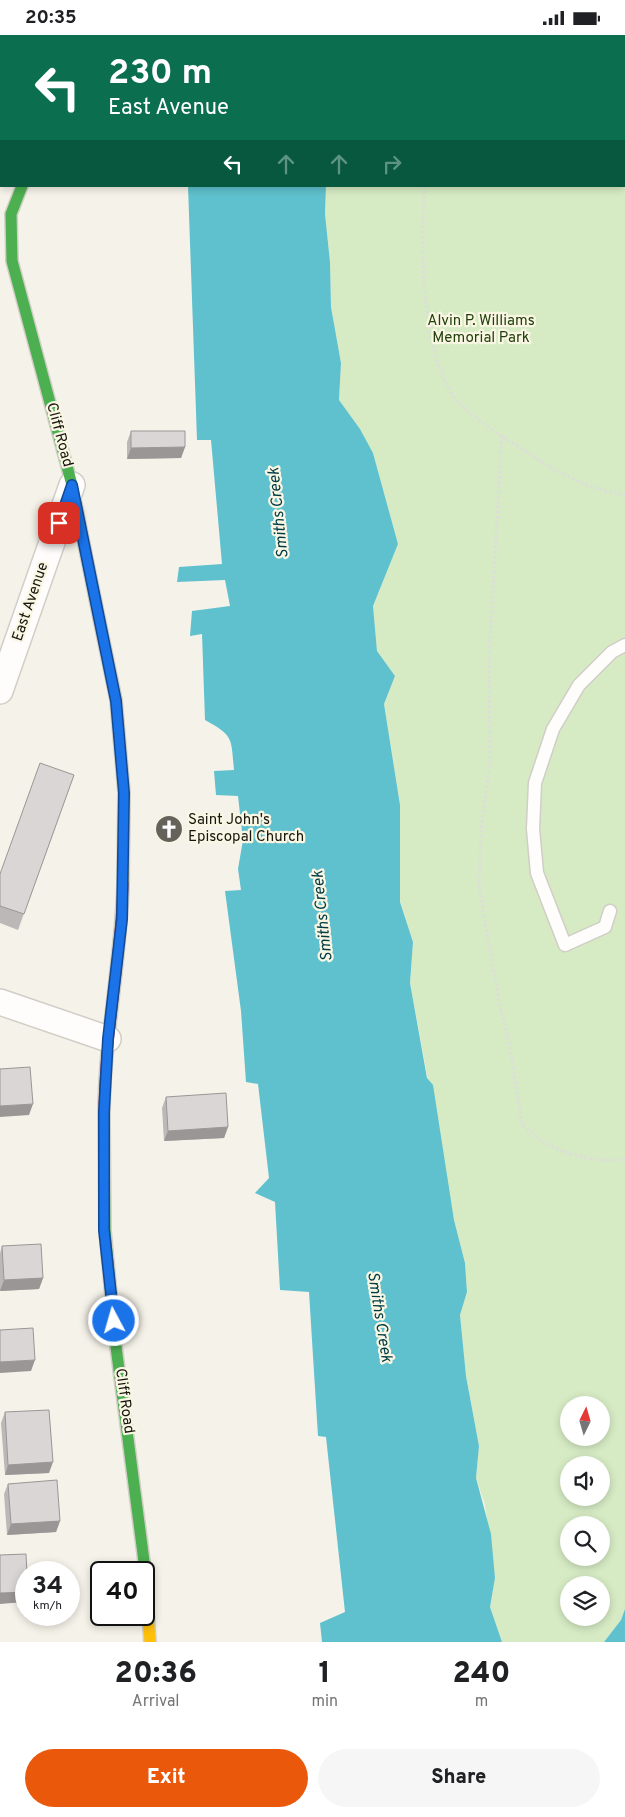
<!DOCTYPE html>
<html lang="en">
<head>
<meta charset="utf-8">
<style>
	body { margin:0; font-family:Overpass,sans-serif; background:#f6f6f6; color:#202124; height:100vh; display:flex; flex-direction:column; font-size:19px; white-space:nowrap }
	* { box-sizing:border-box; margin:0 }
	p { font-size:16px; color:#757577 }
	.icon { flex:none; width:28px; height:28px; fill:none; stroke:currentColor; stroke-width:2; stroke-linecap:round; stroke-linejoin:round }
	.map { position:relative; height:1607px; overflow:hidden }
	.sheet { display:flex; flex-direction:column; background:#fff; flex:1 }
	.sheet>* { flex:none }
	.banner { position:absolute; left:0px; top:0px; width:625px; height:152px; box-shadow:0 2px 8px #0003; background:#0b6e4f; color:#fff; overflow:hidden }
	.needle { width:32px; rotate:5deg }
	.tools { position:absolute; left:560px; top:1361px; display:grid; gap:10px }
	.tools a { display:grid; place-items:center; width:50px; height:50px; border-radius:50%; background:#fff; box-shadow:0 2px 8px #0003; font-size:25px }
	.speed { position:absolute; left:15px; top:1526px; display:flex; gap:10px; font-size:25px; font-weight:700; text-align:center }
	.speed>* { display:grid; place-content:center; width:65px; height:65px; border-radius:50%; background:#fff; box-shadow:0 2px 8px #0003; line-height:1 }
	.speed small { font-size:12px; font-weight:400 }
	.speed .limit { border:2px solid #111; border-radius:8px; background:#fff; color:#111 }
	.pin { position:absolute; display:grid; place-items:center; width:42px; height:42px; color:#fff; margin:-21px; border-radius:10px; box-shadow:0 2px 8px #0006 }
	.me { position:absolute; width:55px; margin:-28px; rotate:354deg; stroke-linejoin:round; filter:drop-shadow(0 0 4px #0008) }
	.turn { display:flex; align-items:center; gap:18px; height:105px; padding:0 25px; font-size:22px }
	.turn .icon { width:65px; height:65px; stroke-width:2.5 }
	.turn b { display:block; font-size:35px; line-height:42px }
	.lanes { display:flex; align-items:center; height:48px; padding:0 25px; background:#0003; justify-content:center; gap:25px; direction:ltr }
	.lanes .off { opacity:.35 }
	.eta { display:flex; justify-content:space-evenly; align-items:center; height:85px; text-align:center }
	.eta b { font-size:30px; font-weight:800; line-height:35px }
	.cta { display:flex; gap:10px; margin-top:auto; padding:10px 25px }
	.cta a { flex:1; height:58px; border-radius:30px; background:#ea580c; color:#fff; font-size:20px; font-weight:800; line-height:58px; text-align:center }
	.cta a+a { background:#f6f6f6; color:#202124 }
	.status { display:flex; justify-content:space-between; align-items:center; height:35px; padding:0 25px; background:#fff; direction:ltr }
	.status svg { height:14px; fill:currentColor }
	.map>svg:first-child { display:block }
	.green { fill:#d6ebc4; fill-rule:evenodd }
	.water { fill:#5fc1cd }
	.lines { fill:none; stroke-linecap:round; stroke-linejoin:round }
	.lane-casing { stroke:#d0cec6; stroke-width:15 }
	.street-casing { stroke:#d0cec6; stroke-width:28 }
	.fast-casing { stroke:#d0cec6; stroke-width:14 }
	.slow-casing { stroke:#d0cec6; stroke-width:14 }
	.jam-casing { stroke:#d0cec6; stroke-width:14 }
	.path { stroke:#ddddda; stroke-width:3; stroke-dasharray:2.5 2.5; stroke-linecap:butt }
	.lane { stroke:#fefdfc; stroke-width:12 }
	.street { stroke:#fefdfc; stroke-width:25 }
	.fast { stroke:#4caf50; stroke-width:11 }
	.slow { stroke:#ffc107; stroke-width:11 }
	.jam { stroke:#c62828; stroke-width:11 }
	.wall { fill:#bbb8b7 }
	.shaded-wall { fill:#999695 }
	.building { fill:#dad6d5; stroke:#999695 }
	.route-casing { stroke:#114b97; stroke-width:12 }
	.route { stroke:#1a73e8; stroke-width:9 }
	.labels { text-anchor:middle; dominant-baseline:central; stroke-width:4.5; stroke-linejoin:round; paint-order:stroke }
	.park-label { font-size:15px; fill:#21400b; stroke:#faf6e4 }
	.street-label { font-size:15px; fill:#16150e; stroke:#faf6e4 }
	.poi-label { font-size:15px; fill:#16150e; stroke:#faf6e4; text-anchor:start }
	.water-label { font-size:16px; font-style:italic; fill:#003c45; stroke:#faf6e4 }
</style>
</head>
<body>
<div class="status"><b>20:35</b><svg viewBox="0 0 49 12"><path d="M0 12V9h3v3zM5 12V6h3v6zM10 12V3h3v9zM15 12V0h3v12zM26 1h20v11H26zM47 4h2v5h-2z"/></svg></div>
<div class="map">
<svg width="625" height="1607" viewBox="0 0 625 1607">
	<rect width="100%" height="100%" fill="#f5f2e9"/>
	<path class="green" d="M339,0h286v1574l-4,11 -17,22h-102l-12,-35 5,-29 -10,-73 -9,-27 3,-32 -13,-70 -6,-61 7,-23 -2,-29 -11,-43 -44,-237 3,-41 -13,-40v-97l-16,-101 11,-28 -18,-25 -4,-45 25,-62 -25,-91 -13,-24 -21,-29 2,-37 -10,-56 -1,-45 -5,-48 1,-28h298v-150zM569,1370h32v32h-32zM569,1430h32v32h-32zM569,1490h32v32h-32zM569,1550h32v32h-32z"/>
	<g class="water">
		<path d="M188,151h138l-1,28 5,48 1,45 10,56 -2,37 21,29 13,24 25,91 -25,62 4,45 18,25 -11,28 16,101v97l13,40 -3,41 17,95 6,7 21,135 11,43 2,29 -7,23 6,61 13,70 -3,32 15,56 4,44 -5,29 12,35h-180l-2,-19 25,-11 -19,-175 -8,-1 -9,-144 -29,-2 -5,-88 -20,-9 14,-15 -11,-94 -12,-2 -5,-71 -16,-120 16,-1 -3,-21 5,-29 -5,-44 -22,-1 -2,-24 20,-1c-3,-32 0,-34 -29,-50l-3,-86 -12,2 2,-25 38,-5 -5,-26 -48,2 2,-15 43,-3 -11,-124h-14z"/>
		<path d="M625,1574v33h-21l17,-22z"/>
	</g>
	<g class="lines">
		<g class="lane-casing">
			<path id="lane" d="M610,876l-5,16 -40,18 -28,-72 -4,-44 2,-46 18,-54 26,-44 33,-33 13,-7"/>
		</g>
		<g class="street-casing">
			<g id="street">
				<path d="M77,1l1,-1"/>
				<path d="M0,656l72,-206"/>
				<path d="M0,967l108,37"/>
			</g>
		</g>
		<g class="fast-casing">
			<g id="fast">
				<path d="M22,151l-11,28 1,47 60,224 27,133"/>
				<path d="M104,1088l1,107 10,109 30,230"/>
			</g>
		</g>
		<g class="slow-casing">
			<g id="slow">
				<path d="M99,583l17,82 8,93 -1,91"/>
				<path d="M145,1534l5,73"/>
			</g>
		</g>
		<g class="jam-casing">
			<path id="jam" d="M104,1088c-1,-80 17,-159 19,-239"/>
		</g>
		<g class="path">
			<path d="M459,1l1,-1"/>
			<path d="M425,151c-5,54 -5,177 35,218 18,17 41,32 62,45 35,23 61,39 103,46"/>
			<path d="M502,401l-13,221 1,104 -9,69 -2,57 21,119 10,41 12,77c22,26 70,41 103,35"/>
		</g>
		<use href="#lane" class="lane"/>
		<use href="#street" class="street"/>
		<use href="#fast" class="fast"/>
		<use href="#slow" class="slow"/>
		<use href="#jam" class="jam"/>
	</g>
	<g class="wall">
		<path d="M0,0h24v1h-23v4h-1z"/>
		<path d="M131,396l54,16 -4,11 -54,1v-17z"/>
		<path d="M74,740l-56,155 -18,-7v-49z"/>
		<path d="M166,1062l62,30 -4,11 -60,3 -2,-33z"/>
		<path d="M2,1211l41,32 -4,11 -39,2v-38z"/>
		<path d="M5,1377l44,61 -44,2 -4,-52z"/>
		<path d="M8,1449l52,37 -4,11 -49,3 -3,-41z"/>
	</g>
	<g class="shaded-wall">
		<path d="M185,412l-4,11 -54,1 4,-11z"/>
		<path d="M33,1069l-4,11 -29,2v-11z"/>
		<path d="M228,1092l-4,11 -60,3 4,-10z"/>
		<path d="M43,1243l-4,11 -39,2 4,-11z"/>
		<path d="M35,1325l-4,11 -31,2v-11z"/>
		<path d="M53,1427l-4,11 -44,2 3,-10z"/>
		<path d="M60,1486l-4,11 -49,3 4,-11z"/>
		<path d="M26,1557v5l-2,5 -24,2v-11z"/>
	</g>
	<g class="building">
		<path d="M0,27h1v7l-1,4z"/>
		<path d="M131,396h54v16l-54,1z"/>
		<path d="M40,728l34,12 -50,139 -24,-8v-32z"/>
		<path d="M30,1032l3,37 -33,2v-37z"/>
		<path d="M226,1058l2,34 -60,4 -2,-34z"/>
		<path d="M41,1209l2,34 -39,2 -2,-34z"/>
		<path d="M33,1293l2,32 -35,2v-32z"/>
		<path d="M49,1375l4,52 -45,3 -3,-53z"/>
		<path d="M57,1445l3,41 -49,3 -3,-40z"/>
		<path d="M26,1519l1,19h-1v19l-26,1v-38z"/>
	</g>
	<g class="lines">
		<g class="route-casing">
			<path id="route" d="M59,488l13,-38 44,216 8,92 -2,126 -14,120 -4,73v118l10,91"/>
		</g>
		<use href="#route" class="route"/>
	</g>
	<defs>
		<g id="church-disc" transform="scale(1.4375)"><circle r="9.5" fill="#64625b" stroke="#faf6e4"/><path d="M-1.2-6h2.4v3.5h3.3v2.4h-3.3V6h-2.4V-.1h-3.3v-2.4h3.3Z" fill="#fff"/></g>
	</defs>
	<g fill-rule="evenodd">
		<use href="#church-disc" x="169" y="794"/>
	</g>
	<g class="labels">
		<g class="park-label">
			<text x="481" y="286">Alvin P. Williams<tspan x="481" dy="17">Memorial Park</tspan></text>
		</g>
		<g class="street-label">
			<text transform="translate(59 400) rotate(75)">Cliff Road</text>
			<text transform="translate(31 567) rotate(-71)">East Avenue</text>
			<text transform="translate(124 1366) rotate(82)">Cliff Road</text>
		</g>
		<g class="poi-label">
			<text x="188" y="785">Saint John's<tspan x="188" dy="17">Episcopal Church</tspan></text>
		</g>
		<g class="water-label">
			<text transform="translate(279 478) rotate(-96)">Smiths Creek</text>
			<text transform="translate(323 881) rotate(-96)">Smiths Creek</text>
			<text transform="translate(379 1282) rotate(81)">Smiths Creek</text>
		</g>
	</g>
</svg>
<div class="tools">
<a><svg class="needle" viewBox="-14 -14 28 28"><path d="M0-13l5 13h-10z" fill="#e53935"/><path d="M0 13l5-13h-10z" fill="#757577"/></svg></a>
<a><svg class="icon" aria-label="sound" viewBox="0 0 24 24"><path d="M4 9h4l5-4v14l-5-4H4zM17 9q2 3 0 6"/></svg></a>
<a><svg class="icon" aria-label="search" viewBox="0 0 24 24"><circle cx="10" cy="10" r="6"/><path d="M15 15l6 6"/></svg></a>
<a><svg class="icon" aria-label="layers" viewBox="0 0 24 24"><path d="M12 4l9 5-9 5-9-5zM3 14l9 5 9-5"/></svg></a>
</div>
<div class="speed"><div>34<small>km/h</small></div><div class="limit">40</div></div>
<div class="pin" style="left:59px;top:488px;background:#d93025"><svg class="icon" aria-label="arrive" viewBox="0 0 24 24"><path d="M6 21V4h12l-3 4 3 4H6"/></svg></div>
<svg class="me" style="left:114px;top:1286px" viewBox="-20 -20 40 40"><circle r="17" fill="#1a73e8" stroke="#fff" stroke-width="3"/><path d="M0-11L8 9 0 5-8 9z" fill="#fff"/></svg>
<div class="banner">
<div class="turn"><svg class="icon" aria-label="left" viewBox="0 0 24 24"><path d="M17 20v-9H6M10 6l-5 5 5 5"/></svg><div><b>230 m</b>East Avenue</div></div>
<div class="lanes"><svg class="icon" aria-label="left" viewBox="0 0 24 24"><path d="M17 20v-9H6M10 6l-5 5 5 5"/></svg><svg class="icon off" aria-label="ahead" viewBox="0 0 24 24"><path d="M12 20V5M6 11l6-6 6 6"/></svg><svg class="icon off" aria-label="ahead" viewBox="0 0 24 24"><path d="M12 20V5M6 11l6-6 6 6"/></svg><svg class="icon off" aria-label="right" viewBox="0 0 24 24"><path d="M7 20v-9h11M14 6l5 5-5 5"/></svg></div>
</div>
</div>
<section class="sheet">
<div class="eta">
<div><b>20:36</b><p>Arrival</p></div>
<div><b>1</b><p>min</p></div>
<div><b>240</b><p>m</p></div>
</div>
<div class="cta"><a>Exit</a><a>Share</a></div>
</section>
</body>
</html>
